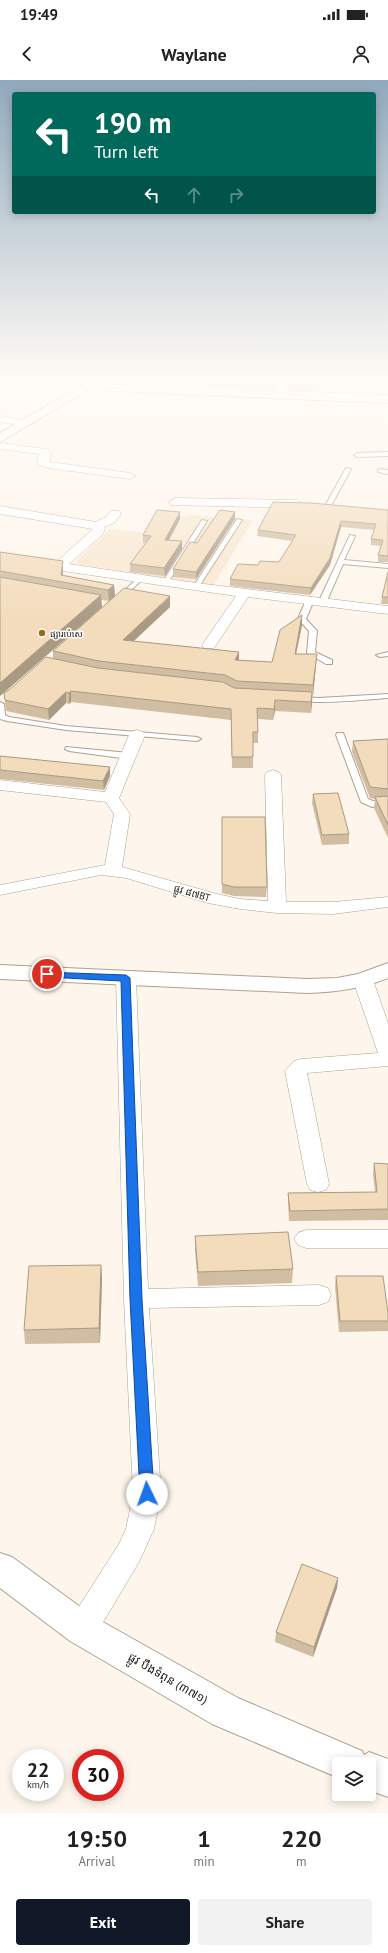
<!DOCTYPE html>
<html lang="en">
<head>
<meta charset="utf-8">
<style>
	body { margin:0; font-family:"PT Sans","Noto Sans Khmer",sans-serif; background:#f2f2f2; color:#222; height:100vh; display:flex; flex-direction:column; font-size:15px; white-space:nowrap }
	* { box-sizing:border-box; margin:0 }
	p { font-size:13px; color:#767676 }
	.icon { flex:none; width:22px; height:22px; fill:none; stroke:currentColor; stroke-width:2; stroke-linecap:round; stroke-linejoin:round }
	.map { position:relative; height:1733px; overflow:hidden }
	.side { display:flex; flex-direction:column; background:#fff; flex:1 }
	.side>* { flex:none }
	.banner { position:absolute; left:12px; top:12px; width:364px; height:122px; border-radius:4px; box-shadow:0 2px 10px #0003; background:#00695c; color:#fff; overflow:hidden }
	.buttons { position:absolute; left:332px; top:1677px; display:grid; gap:8px }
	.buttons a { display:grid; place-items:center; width:44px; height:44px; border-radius:4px; background:#fff; box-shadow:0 2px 10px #0003; font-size:20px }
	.speed { position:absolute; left:12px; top:1669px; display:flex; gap:8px; font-size:20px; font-weight:700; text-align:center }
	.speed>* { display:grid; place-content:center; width:52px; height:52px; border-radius:50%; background:#fff; box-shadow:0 2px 10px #0003; line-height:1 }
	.speed small { font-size:10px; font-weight:400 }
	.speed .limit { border:6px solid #d22; background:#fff; color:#111 }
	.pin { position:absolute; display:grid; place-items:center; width:34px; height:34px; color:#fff; margin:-17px; border:2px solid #fff; border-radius:50%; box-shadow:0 1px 4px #0007 }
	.me { position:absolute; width:44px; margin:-22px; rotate:357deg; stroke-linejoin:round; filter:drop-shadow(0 0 3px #0008) }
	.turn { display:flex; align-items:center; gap:14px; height:84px; padding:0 16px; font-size:18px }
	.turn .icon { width:52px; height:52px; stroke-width:2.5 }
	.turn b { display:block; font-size:28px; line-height:34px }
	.lanes { display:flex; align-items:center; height:38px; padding:0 16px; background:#0003; justify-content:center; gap:20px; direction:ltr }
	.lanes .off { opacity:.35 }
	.eta { display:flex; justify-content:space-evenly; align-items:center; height:68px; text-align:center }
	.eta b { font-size:24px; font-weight:700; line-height:28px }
	.action { display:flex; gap:8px; margin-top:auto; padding:8px 16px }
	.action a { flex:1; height:46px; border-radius:4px; background:#111827; color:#fff; font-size:16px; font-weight:700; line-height:46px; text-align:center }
	.action a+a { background:#f2f2f2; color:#222 }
	.status { display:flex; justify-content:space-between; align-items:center; height:28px; padding:0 20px; background:#fff; direction:ltr }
	.status svg { height:11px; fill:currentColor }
	header { display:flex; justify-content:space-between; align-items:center; height:52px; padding:0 16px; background:#fff; font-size:18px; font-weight:700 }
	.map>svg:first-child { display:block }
	.built { fill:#f9e7d0 }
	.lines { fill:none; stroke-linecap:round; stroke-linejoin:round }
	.service-casing { stroke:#ada191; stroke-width:2 }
	.minor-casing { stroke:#ada191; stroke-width:1 }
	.tertiary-casing { stroke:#ada191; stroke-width:2 }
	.secondary-casing { stroke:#ada191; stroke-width:2 }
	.service { fill:#fff; fill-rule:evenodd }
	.minor { fill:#fff; fill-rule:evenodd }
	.tertiary { fill:#fff; fill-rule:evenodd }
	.secondary { fill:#fff; fill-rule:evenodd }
	.wall { fill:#d1bda2 }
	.shaded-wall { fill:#aa9a84 }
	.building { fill:#f3dcbc; stroke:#aa9a84 }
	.route { fill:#1a73e8; stroke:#114b97 }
	.poi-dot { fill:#98691a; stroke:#fff; stroke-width:1.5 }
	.labels { text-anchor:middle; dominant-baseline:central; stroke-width:3; stroke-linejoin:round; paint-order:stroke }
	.far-poi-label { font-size:9px; fill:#211c16; stroke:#fff; text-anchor:start }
	.street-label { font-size:10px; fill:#211c16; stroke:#fff }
	.near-street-label { font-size:12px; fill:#211c16; stroke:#fff }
</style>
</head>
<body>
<div class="status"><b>19:49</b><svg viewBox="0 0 49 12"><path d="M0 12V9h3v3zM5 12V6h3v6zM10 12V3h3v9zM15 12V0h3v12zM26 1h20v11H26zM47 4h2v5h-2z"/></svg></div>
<header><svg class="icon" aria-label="back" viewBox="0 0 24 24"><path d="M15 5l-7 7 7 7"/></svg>Waylane<svg class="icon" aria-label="person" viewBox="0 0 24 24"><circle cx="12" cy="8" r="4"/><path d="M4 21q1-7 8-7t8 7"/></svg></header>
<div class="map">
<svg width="388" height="1733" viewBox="0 0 388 1733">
	<rect width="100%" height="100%" fill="#fef6ec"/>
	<path class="built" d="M161,435l28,2 1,-2 63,5 -40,66 -136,-22 -1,-3 34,-32 39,4z"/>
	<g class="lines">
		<g class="service-casing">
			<g id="service">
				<path d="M317,300h5l-9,17h-4z"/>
				<path d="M388,372v4l-31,1 -3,-2 3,-2z"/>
				<path d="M346,388l5,1 -20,37 -5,1 -1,-1z"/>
				<path d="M380,389l8,1v4l-10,-2v-2z"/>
				<path d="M237,439l5,1 -44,68h-4l-1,-1z"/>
				<path d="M202,440l5,1 -40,63h-4l-1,-1z"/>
				<path d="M350,455l5,1 -11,24 44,4v4l-45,-4 -17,39 -7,2 -1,-2z"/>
				<path d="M138,498l5,1 -22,20h-4v-2z"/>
				<path d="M306,520l7,2 -7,17 11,12 -2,21 17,8v4h-6l-19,-11 2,-22 -11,-12z"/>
				<path d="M388,572v4l-8,1 -4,-2z"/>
				<path d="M388,614v4c-15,1 -84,8 -93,1l4,-2 20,1z"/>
				<path d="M0,622l4,2 1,11 4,2 57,9 131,11 4,2 -4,2 -131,-11 -59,-9 -7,-2z"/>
				<path d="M337,653h6l1,2 24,64 5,2 15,-1v6l-16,1 -11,-5 -25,-67z"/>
				<path d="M66,667l63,6 4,3 -4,3 -60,-8 -4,-2z"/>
			</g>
		</g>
		<g class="minor-casing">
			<g id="minor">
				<path d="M198,300h11l-18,13h-8l-1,-2 1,-2z"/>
				<path d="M280,300h10l-6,14 -5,3 -5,-3z"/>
				<path d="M0,336l25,4 5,3 -5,3 -25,-4z"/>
				<path d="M0,363l46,6 5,4 -1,9 80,11 6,3 -6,3 -82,-11 -9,-3 -2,-2 2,-9 -39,-5z"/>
				<path d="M175,418l122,2 6,4 -6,4 -126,-3 -2,-3z"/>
				<path d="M0,426l96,16 10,-5 5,-6h8l2,3 -7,9 -10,4 1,2 -3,6 -33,29 127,19 192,23v8l-140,-17 -34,51h-10l-2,-3 34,-49 -236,-34v-8l56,8 37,-33 -93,-15z"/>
				<path d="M137,650l6,2 2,3 -26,63 11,16 -8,53 95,27 23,5 28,2 -3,-126 2,-3 6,-2 6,2 2,3 5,127h47l55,-5v10l-55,7 -56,-1 -37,-4 -32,-6 -82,-25 -25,-3 -101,20v-10l105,-20 9,-51 -8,-12 -106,-12v-10l105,12 24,-57 2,-3z"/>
				<path d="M126,892l7,2 3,4 12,311 171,-4 9,3 3,7 -3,7 -9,3 -170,3 12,186 -7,35 -15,33 -46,77 -11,4 -11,-4 -4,-10 4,-10 48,-75 7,-15 7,-35 -9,-195 -8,-321 3,-4z"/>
				<path d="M363,894l7,2 3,4 15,43v43l-81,7 22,111 -3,6 -8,2 -8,-2 -3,-6 -22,-113 9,-10 7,-2 77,-6 -25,-73 3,-4z"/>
				<path d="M306,1150h82v18h-82l-8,-3 -4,-6 4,-6z"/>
			</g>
		</g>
		<g class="tertiary-casing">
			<g id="tertiary">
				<path d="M90,302l24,3 274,10v8l-274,-12 -28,-4 -2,-2 2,-2z"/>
				<path d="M388,883v15c-27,11 -52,14 -81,15l-307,-14v-14l307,14 30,-1 21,-4z"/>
			</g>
		</g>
		<g class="secondary-casing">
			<g id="secondary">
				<path d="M91,300h14l-105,62v-9z"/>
				<path d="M0,1473l12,4 82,60 144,81 124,53 2,4 5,-3 19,7v38l-19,-7v-26h-30v14l-127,-54 -142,-83 -70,-53z"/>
			</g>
		</g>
		<use href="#service" class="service"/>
		<use href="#minor" class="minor"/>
		<use href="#tertiary" class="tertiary"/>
		<use href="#secondary" class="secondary"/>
	</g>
	<g class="wall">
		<path d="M173,300h23l-5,3z"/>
		<path d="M205,300h73l-4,9 -64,-2v-2h-5z"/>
		<path d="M315,300l-5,11 -23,-1 1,-7z"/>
		<path d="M323,300h26l-1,3 -25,-2z"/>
		<path d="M388,430v52h-10v-7l3,-9 -10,-1v-6l3,-9 -33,-3 -11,38 -20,30 -80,-9v-7l28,-14 21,-3 13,-21 -35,-5 1,-6z"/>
		<path d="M235,432v7l-39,60 -23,-2v-8l24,-26z"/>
		<path d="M180,439l-11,21 13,9 -17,27 -35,-4v-8l16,-21h-3v-8z"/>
		<path d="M0,472l63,21v2l51,10 1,11 55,11 -36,34 105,11v8l33,2 30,-47v10l-6,29 20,11 -5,48 -36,-2 -2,9 -15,-1v24h-5v25h-21l-1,-48 -160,-18 -2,2 -3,-1 -17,17 -43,-9 -2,-18 5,-3 44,-32v-7l56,-50 -8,-1 1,7 -102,89z"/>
		<path d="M388,492v32h-7l1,-7z"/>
		<path d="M388,659v99l-14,-30 1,-9 -5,-1 -18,-46 1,-11z"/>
		<path d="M0,676l110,11v9l-6,14 -104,-11z"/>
		<path d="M313,714l36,40v10l-27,1 -10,-42z"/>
		<path d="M222,737l45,70 -1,10 -32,-1 -12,-3z"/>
		<path d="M374,1083l14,1v56l-99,1 -1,-17v-11l87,-1 -2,-18z"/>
		<path d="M195,1156l98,33 -1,14 -94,3 -3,-36z"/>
		<path d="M101,1185l1,14 -2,64 -75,1 -1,-14z"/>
		<path d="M336,1196l52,37v18l-49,1 -4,-46z"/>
		<path d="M338,1498l-1,10 -24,69 -38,-15 1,-10z"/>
	</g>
	<g class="shaded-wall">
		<path d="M191,300h5l-5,3z"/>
		<path d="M276,300h2l-4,9 1,-7z"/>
		<path d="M312,300h3l-5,11v-7z"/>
		<path d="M180,432v7l-15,28v-7z"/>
		<path d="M235,432v7l-39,60v-7z"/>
		<path d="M341,441v6l-11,38 -20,30 1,-7z"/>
		<path d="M182,461v8l-17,27 -1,-8z"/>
		<path d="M63,481v12l-1,9 -1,-7z"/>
		<path d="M114,505l1,11 -6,5 -1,-11z"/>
		<path d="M101,515l1,12 -102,89v-13z"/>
		<path d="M170,516v11l-46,43 -1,-10z"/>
		<path d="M302,535v10l-8,39 1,-10z"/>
		<path d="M239,572v11l-4,-3z"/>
		<path d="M317,574l-1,11 -3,31v-11z"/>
		<path d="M71,611v11l-2,2v-11z"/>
		<path d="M66,612v11l-17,17 -1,-11z"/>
		<path d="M312,612v11l-1,10v-11z"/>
		<path d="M275,620v11l-2,9 1,-11z"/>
		<path d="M110,687v9l-6,14 -1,-9z"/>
		<path d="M101,1185l1,14 -2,64 -1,-15z"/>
		<path d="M338,1498l-1,10 -24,69 1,-10z"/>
	</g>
	<g class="building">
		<path d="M210,300h66l-1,2z"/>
		<path d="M289,300h23l-2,4 -22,-1z"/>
		<path d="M273,422l38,1 77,7v46l-10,-1 5,-15 -12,-1 5,-15 -35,-3 -11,37 -19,30 -81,-9 8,-15 20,1 2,-4 19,1 17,-27 -38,-5z"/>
		<path d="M157,430l23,2 -15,28 17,1 -18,27 -34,-4 21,-28 -8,-1z"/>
		<path d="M220,430l15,2 -39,60 -23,-3 17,-27 7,1z"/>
		<path d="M0,472l63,9 -2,14 53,10 -6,5 -108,-19z"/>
		<path d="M388,492v25h-6z"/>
		<path d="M0,497l101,18 -101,88z"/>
		<path d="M124,508l46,8 -47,44 116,12 -4,8 37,2 8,-32 22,-15 -7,39h22l-4,31 -76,-4 -12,-6 -126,-14 -46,-10z"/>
		<path d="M46,577l52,11 125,14 11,6 78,4 -1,10 -36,-2 -1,9 -17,-1 1,24h-5v25h-21l-1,-48 -160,-18 -2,2 -3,-1 -18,17 -43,-9 -1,-7 5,-3z"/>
		<path d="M388,659v50l-18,-2 -17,-46z"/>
		<path d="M0,676l110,11 -7,14 -103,-11z"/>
		<path d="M338,713l11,41 -27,1 -9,-41z"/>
		<path d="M388,716v29l-13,-28z"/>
		<path d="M222,737h43l2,70h-33l-12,-3z"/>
		<path d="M374,1083l14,1v45l-98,2 -2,-18 89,-1z"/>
		<path d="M288,1152l5,37 -95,3 -3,-36z"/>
		<path d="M101,1185l-2,63 -75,2 5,-64z"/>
		<path d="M336,1196h47l5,37v8h-48z"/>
		<path d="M302,1484l36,14 -24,69 -38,-15z"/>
	</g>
	<linearGradient id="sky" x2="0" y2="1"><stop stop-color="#91a9bc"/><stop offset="0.55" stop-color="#fffbf6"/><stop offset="1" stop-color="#fffbf6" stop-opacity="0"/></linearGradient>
	<rect width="388" height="542" fill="url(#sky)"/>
	<path class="route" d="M44,892l82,3 4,3 12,321 12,195 -2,4 -5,2 -5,-2 -2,-4 -10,-195 -9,-318 -74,-4h-3z"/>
	<circle class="poi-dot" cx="42" cy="553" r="4"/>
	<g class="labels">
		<g class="far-poi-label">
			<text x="50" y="553">ផ្សារប៉េសេ</text>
		</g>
		<g class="street-label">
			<text transform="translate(192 813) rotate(16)">ផ្លូវ ៨៧BT</text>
		</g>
		<g class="near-street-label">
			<text transform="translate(168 1598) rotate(30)">ផ្លូវ បឹងទំពុន (៣៧១)</text>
		</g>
	</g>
</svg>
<div class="buttons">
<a><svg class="icon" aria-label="layers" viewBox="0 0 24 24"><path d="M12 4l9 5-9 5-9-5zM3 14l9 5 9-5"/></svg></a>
</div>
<div class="speed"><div>22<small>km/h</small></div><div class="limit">30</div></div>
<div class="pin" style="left:47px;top:894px;background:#d93025"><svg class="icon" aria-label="arrive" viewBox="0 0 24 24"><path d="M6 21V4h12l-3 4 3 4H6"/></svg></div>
<svg class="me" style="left:147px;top:1414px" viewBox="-20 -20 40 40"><circle r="19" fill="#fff"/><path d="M0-13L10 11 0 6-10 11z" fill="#1a73e8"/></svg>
<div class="banner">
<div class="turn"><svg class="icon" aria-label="left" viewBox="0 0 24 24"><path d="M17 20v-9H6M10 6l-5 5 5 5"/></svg><div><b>190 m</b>Turn left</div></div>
<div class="lanes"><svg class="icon" aria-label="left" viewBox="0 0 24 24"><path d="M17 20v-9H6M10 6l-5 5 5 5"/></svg><svg class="icon off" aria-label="ahead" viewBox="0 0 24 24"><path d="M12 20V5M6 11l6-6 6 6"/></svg><svg class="icon off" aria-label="right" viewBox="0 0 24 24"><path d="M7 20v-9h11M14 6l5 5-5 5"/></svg></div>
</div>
</div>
<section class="side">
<div class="eta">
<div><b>19:50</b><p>Arrival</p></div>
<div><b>1</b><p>min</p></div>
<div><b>220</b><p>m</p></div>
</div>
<div class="action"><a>Exit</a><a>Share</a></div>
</section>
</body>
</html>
